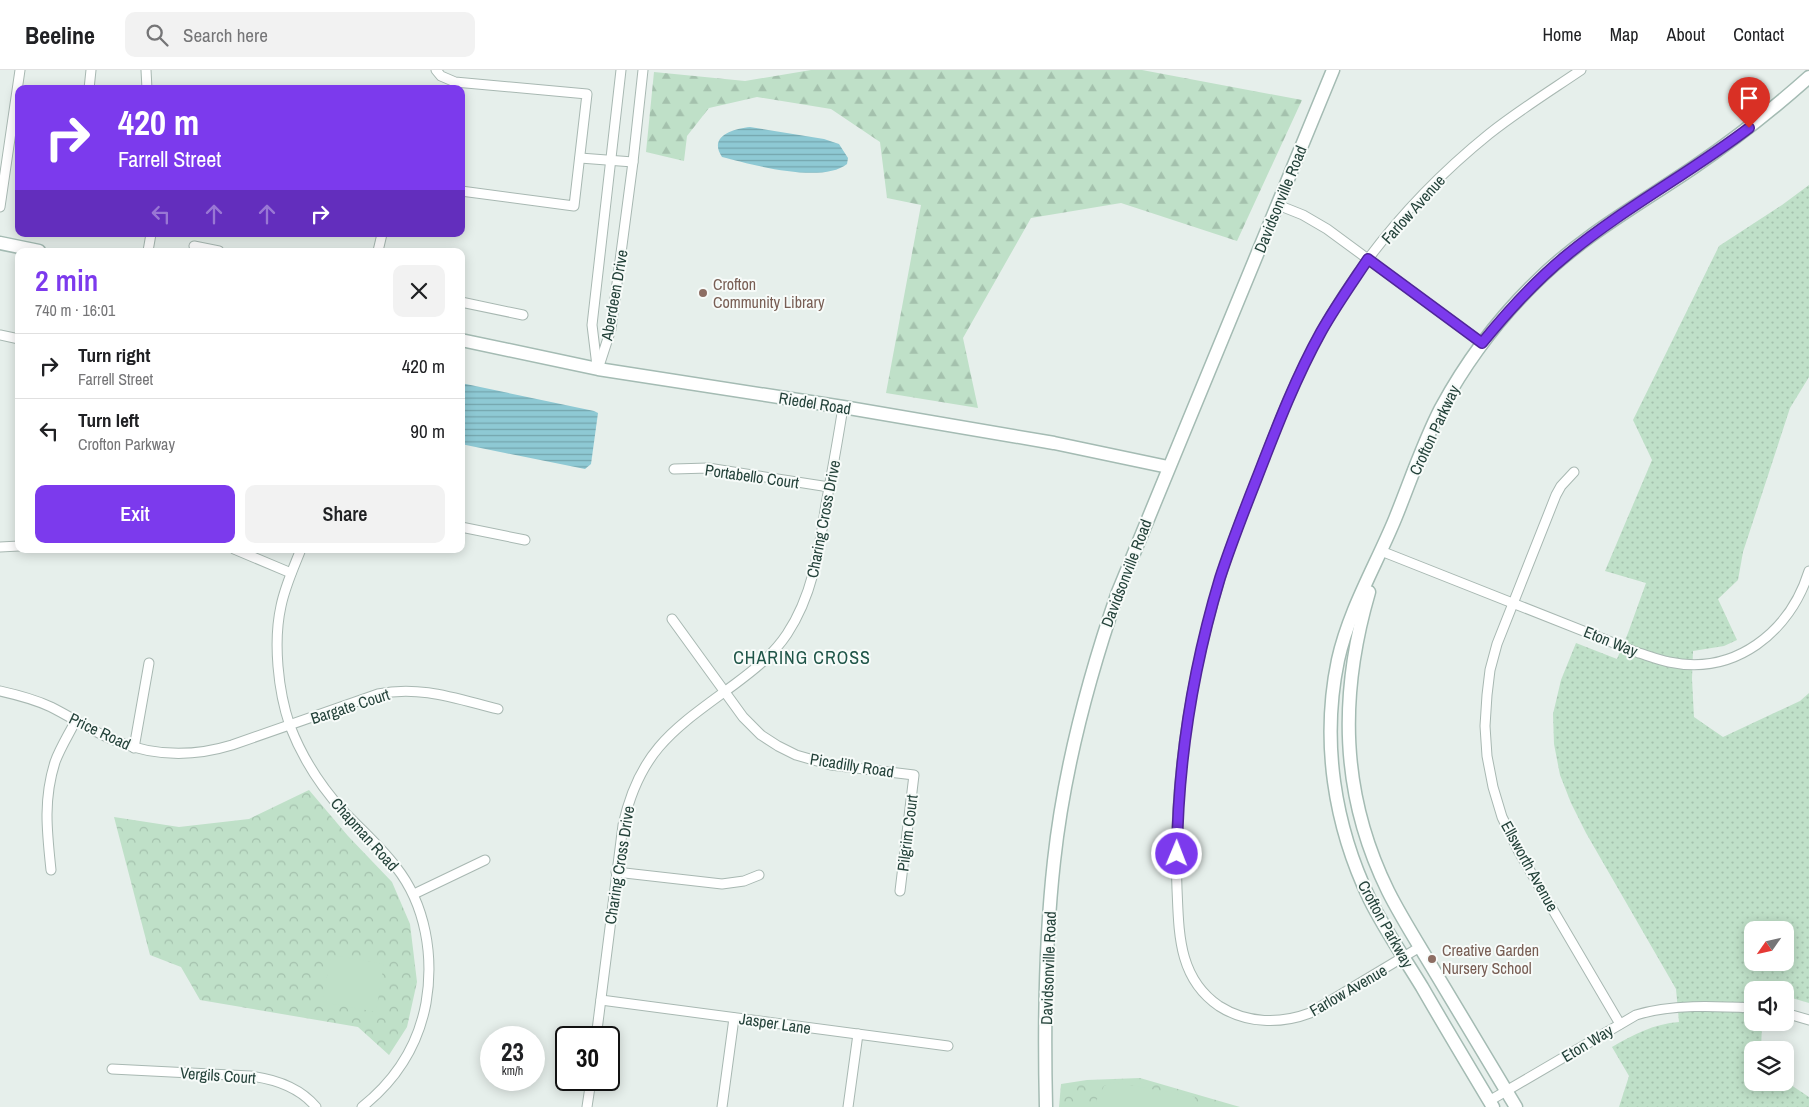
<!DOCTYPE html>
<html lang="en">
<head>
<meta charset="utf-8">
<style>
	body { margin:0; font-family:"Archivo Narrow",sans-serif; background:#f2f2f2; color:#202124; height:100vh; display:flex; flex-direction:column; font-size:19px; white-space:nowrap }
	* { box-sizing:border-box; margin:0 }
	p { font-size:16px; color:#757577 }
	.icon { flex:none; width:28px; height:28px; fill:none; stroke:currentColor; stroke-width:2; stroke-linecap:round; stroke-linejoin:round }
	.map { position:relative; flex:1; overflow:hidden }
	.drawer { position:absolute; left:15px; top:178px; width:450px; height:305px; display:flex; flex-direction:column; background:#fff; border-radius:10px; box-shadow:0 2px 12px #0003 }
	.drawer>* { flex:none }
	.banner { position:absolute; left:15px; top:15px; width:450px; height:152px; border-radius:10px; box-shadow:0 2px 12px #0003; background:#7c3aed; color:#fff; overflow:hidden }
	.needle { width:32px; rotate:236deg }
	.buttons { position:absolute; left:1744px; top:851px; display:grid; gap:10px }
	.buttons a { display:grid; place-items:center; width:50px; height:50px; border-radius:10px; background:#fff; box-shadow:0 2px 12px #0003; font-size:25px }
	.speed { position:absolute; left:480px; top:956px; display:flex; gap:10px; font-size:25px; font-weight:700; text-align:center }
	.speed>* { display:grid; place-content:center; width:65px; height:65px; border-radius:50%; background:#fff; box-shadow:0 2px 12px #0003; line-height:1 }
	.speed small { font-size:12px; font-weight:400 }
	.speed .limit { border:2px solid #111; border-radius:8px; background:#fff; color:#111 }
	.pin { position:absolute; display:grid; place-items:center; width:42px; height:42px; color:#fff; margin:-51px -21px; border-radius:50% 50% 50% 0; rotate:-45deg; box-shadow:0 0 5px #0007 }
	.pin .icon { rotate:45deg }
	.me { position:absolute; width:55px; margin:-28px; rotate:1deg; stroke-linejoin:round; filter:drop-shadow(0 0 4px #0008) }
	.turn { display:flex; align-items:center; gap:18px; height:105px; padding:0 20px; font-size:22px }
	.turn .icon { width:65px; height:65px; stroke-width:2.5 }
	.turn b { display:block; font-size:35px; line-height:42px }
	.lanes { display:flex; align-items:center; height:48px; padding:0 20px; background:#0003; justify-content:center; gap:25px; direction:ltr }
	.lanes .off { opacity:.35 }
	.round { display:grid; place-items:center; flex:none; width:52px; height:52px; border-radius:10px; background:#f2f2f2 }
	.overview { display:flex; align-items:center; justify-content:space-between; height:85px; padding:0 20px }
	h1 { font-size:30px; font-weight:600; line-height:38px; color:#7c3aed }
	.action { display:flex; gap:10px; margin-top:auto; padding:10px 20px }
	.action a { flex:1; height:58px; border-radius:10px; background:#7c3aed; color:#fff; font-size:20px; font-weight:600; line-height:58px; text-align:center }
	.action a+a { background:#f2f2f2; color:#202124 }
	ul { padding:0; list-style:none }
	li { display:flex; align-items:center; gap:15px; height:65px; padding:0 20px; border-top:1px solid #e0e0e0 }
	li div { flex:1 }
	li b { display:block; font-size:19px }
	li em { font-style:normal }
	header { display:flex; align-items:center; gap:30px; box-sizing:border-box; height:70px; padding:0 25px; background:#fff; border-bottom:1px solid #e0e0e0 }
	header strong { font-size:24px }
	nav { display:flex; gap:28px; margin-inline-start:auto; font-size:18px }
	.search { width:350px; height:45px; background:#f2f2f2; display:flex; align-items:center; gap:12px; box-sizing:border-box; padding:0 18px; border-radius:10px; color:#757577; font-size:19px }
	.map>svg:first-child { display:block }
	.grass { fill:url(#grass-dots); fill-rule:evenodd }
	.forest { fill:url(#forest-firs) }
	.park { fill:url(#park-crowns) }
	.garden { fill:#bfe0c8 }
	.water { fill:url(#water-rules) }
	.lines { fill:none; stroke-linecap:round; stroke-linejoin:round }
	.street-casing { stroke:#a8b8b2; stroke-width:11 }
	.secondary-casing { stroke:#a4bbb3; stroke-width:15 }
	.street { stroke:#fff; stroke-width:9 }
	.secondary { stroke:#fff; stroke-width:12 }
	.route-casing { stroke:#51269a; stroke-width:12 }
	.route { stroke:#7c3aed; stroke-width:9 }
	.education-dot { fill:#8d6e63; stroke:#f7fbf9; stroke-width:2 }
	.labels { text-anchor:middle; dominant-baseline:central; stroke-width:4; stroke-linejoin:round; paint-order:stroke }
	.street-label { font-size:16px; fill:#24423a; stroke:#f7fbf9 }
	.education-label { font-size:16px; fill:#785e54; stroke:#f7fbf9; text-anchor:start }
	.neighbourhood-label { font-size:18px; letter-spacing:1px; fill:#1f5548; stroke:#f7fbf9 }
</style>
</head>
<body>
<header>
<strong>Beeline</strong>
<div class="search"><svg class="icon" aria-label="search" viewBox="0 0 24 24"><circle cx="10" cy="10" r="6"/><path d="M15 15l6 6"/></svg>Search here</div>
<nav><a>Home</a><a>Map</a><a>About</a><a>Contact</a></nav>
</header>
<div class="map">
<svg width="1809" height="1037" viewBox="0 0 1809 1037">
	<defs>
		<pattern id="grass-dots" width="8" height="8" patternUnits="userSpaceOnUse" patternTransform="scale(1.25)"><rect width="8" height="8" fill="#bfe0c8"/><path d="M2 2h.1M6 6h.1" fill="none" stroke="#a4c1ad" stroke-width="1.8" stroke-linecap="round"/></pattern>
		<pattern id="forest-firs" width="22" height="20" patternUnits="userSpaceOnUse" patternTransform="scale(1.25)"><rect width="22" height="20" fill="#bfe0c8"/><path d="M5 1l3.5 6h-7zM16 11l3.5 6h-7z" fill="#a4c1ad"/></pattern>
		<pattern id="park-crowns" width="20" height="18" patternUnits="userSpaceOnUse" patternTransform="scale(1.25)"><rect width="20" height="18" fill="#bfe0c8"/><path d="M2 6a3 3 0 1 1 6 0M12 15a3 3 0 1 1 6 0" fill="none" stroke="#a4c1ad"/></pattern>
		<pattern id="water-rules" width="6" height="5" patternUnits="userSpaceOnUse" patternTransform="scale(1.25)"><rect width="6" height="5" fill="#8ec9d4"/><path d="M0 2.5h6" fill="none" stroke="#74a5ad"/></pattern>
	</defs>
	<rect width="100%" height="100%" fill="#e6efeb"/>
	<path class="grass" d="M1809,115v192l-19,31 -47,144 -5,28 -20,19 19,41 -13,6 -31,5 -1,28 2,38 29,20 77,-36 9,-8v310l-24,-7v-6h-33v32l10,1 -1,27h-9v32h33v-1l24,16v10h-190l10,-31 -17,-29c22,-13 42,-23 67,-25l-3,-33 -90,-156 -15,-30 -11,-28 -6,-31 -1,-30 8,-34 15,-37 41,16 11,-26 18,-50 -41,-12 47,-111 -19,-40 86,-174 63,-41zM1752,860h33v32h-33z"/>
	<path class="forest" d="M811,0h331l160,30 -65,141 -116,-38 -90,15 -68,120 15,70 -92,-15 35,-188 -34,-7 -7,-56 -49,-33 -74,-12 -48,11 -22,28 -3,25 -38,-9 8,-80 91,9z"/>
	<g class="park">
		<path d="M309,720l39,46 44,46 18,42 7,58 -10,45 -18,28 -31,-28 -158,-27 -19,-33 -31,-12 -36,-138 65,10 70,-8z"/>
		<path d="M1140,1008l100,29h-181l2,-23 26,-4z"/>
	</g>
	<g class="garden">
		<path d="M331,885l53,9 -8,48 -48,-9 -5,-6z"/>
		<path d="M1113,1012l82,15 -2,10h-100l11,-21z"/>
	</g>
	<g class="water">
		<path d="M750,57l74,12 15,5 9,14 -1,6c-25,20 -94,1 -125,-7 -14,-21 11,-28 28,-30z"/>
		<path d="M461,313l133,28 4,2 -7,51 -6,5 -124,-25z"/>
	</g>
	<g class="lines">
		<g class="street-casing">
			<g id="street">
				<path d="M146,0l1,19"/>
				<path d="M436,0l5,6 14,6 132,12 -13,112 -113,-15"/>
				<path d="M89,19l2,-19"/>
				<path d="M580,88l53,4"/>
				<path d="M1278,135l25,10 24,14 155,114"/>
				<path d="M0,137l20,-137"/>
				<path d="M194,176l25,5"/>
				<path d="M148,181l3,-17"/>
				<path d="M378,181l4,-17"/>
				<path d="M461,232l62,13"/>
				<path d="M0,265l19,4"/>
				<path d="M597,296l-5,-41 29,-255"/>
				<path d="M598,299l13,-40 22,-167 10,-92"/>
				<path d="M674,399l34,-1 121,19"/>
				<path d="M1574,402l-13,14 -5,9 -59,149 -7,26 -3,25 -2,31 2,30 6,31 9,30 17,35 101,172"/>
				<path d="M461,457l64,13"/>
				<path d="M0,477l19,-1"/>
				<path d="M234,479l57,24"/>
				<path d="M301,479c-7,18 -16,37 -20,57 -8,36 -3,85 9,120 12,31 32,62 54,86 18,18 37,35 52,55 30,38 38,90 30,136 -8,43 -30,77 -64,104"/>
				<path d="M1381,481l258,102c10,3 20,7 30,9 66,14 121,-30 140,-91"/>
				<path d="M672,549l71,98 18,18 17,11 18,9 35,10 83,10 -14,116"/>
				<path d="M0,621c18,4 34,8 51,16 22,11 42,25 65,34 37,15 77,16 116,4l146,-51c42,-9 79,5 120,15"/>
				<path d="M134,678l15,-85"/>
				<path d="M51,800c-4,-38 -8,-70 4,-108 5,-14 14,-28 21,-42"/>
				<path d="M616,802l106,12 22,-3 15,-6"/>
				<path d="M414,824l71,-34"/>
				<path d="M1420,877l-110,66c-29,11 -63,11 -91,-7 -41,-28 -40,-73 -42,-117 -4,-105 13,-210 43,-310 11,-36 25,-71 39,-106 18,-48 37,-96 62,-141 42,-76 100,-143 168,-198 29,-23 61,-43 92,-64"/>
				<path d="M601,930l347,46"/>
				<path d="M1785,943l24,7"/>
				<path d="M596,968l27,-213c17,-77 54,-98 112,-141 20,-15 38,-29 52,-50 26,-39 32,-84 39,-130 6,-32 12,-65 17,-97"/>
				<path d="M112,999l138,7c24,3 50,12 66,31"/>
				<path d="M1489,1031l147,-86c34,-11 80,-9 116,-7"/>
				<path d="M587,1037l4,-27"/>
				<path d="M722,1037l12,-89"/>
				<path d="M848,1037l10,-73"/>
			</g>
		</g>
		<g class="secondary-casing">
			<g id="secondary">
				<path d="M0,173l39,8"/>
				<path d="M461,270l137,29 245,38 211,36 114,24"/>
				<path d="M1369,522c-30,103 -29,201 19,299 15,30 33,57 50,86 26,43 52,87 78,130"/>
				<path d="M1046,1037c-2,-82 -1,-165 8,-246 10,-92 34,-182 64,-269l215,-522"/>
				<path d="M1493,1037c-24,-40 -48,-80 -71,-120 -17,-28 -37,-57 -52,-87 -36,-75 -49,-159 -32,-240 11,-50 38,-95 57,-141 15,-37 28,-76 46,-111 25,-46 57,-89 95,-126 46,-46 105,-79 158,-115 41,-28 78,-57 115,-90"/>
			</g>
		</g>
		<use href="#street" class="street"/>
		<use href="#secondary" class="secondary"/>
	</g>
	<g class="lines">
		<g class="route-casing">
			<path id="route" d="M1177,784c1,-94 16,-186 43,-276 11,-34 24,-67 37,-100 19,-49 38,-99 64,-146 14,-25 31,-49 47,-73l114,84c26,-32 53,-62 85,-88 57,-47 123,-82 182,-127"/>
		</g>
		<use href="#route" class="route"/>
	</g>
	<g class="education-dot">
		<circle cx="703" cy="223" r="5"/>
		<circle cx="1432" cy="889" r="5"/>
	</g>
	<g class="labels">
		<g class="street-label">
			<text transform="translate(1280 129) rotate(-68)">Davidsonville Road</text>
			<text transform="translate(1413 139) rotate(-48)">Farlow Avenue</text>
			<text transform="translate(614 225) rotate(-80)">Aberdeen Drive</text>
			<text transform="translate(815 333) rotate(9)">Riedel Road</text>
			<text transform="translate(1434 360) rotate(-65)">Crofton Parkway</text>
			<text transform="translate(752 406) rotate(8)">Portabello Court</text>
			<text transform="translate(823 449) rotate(-79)">Charing Cross Drive</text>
			<text transform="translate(1126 503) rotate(-69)">Davidsonville Road</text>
			<text transform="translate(1611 571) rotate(22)">Eton Way</text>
			<text transform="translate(350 636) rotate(-18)">Bargate Court</text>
			<text transform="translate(100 661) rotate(25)">Price Road</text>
			<text transform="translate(852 695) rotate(9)">Picadilly Road</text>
			<text transform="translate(907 763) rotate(-83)">Pilgrim Court</text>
			<text transform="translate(365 764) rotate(48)">Chapman Road</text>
			<text transform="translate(619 795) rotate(-81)">Charing Cross Drive</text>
			<text transform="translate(1530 796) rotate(61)">Ellsworth Avenue</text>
			<text transform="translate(1386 854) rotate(61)">Crofton Parkway</text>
			<text transform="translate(1048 898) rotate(-88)">Davidsonville Road</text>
			<text transform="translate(1348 920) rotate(-30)">Farlow Avenue</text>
			<text transform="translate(775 953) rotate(8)">Jasper Lane</text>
			<text transform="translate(1587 973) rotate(-31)">Eton Way</text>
			<text transform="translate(218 1005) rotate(4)">Vergils Court</text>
		</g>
		<g class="education-label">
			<text x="713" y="214">Crofton<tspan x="713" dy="18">Community Library</tspan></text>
			<text x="1442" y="880">Creative Garden<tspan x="1442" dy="18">Nursery School</tspan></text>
		</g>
		<g class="neighbourhood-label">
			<text x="802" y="587">CHARING CROSS</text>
		</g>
	</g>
</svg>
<div class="buttons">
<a><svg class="needle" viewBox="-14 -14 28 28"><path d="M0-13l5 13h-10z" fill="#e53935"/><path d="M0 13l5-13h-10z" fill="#757577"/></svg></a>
<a><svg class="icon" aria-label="sound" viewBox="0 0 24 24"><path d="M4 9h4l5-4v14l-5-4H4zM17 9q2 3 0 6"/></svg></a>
<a><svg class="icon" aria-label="layers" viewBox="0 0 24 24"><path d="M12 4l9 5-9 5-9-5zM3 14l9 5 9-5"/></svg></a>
</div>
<div class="speed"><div>23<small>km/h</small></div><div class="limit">30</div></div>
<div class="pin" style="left:1749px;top:58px;background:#d93025"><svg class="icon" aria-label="arrive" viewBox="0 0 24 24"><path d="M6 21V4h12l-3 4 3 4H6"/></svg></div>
<svg class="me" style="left:1177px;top:784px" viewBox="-20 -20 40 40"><circle r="17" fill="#7c3aed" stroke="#fff" stroke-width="3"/><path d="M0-11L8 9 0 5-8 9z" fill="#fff"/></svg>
<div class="banner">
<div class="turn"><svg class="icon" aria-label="right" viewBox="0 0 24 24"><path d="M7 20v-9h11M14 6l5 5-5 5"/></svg><div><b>420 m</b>Farrell Street</div></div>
<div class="lanes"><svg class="icon off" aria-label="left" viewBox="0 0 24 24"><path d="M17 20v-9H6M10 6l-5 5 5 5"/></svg><svg class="icon off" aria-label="ahead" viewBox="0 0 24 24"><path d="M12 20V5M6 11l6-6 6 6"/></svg><svg class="icon off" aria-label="ahead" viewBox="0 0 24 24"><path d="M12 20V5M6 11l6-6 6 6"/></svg><svg class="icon" aria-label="right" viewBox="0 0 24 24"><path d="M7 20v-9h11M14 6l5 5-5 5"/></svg></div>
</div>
<section class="drawer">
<div class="overview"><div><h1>2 min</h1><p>740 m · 16:01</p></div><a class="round"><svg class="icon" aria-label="close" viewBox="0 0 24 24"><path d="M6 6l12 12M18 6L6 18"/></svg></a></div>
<ul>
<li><svg class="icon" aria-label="right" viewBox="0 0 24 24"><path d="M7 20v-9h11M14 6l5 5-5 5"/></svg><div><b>Turn right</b><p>Farrell Street</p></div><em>420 m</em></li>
<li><svg class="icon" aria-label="left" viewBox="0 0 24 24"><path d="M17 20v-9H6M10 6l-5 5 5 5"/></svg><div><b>Turn left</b><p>Crofton Parkway</p></div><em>90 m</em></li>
</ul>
<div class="action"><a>Exit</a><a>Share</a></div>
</section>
</div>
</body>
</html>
